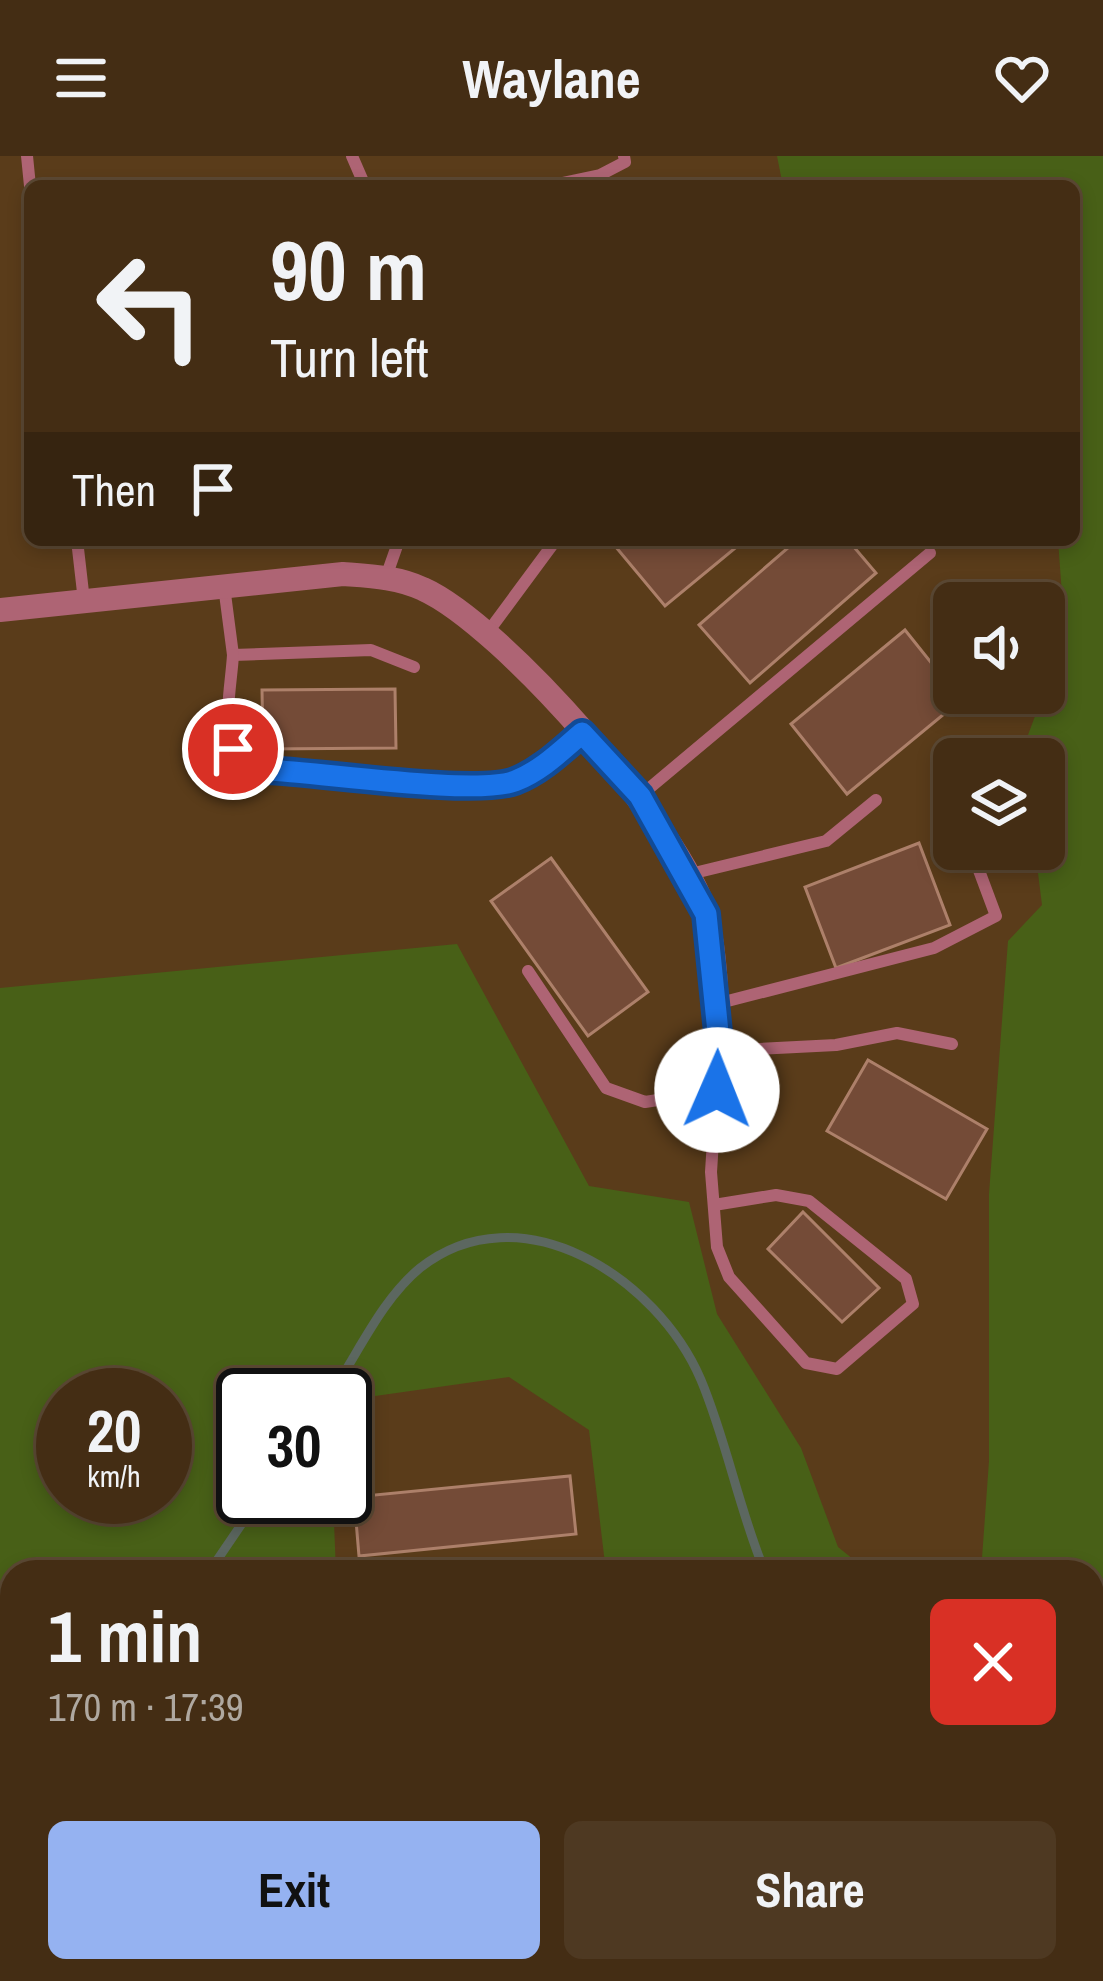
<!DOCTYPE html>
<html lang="en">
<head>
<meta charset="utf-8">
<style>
	body { margin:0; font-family:"Archivo Narrow",sans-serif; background:#4e3922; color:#f1f3f6; height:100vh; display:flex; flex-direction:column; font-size:45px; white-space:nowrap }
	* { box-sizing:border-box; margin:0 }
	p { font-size:39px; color:#afa8a0 }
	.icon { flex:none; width:66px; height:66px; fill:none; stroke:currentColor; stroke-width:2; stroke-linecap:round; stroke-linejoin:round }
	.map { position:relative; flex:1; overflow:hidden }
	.details { position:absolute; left:0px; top:1404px; width:1104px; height:423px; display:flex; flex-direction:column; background:#442d14; border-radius:36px 36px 0 0; box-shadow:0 6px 18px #0003,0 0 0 3px #5c4934 }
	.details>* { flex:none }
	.hud { position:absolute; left:24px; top:24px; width:1056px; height:366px; border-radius:18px; box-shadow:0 6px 18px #0003,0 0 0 3px #5c4934; background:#442d14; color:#f1f3f6; overflow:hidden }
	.fabs { position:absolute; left:933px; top:426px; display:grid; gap:24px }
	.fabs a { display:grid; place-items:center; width:132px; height:132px; border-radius:18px; background:#442d14; box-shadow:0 6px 18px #0003,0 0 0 3px #5c4934; font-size:60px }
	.speed { position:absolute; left:36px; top:1212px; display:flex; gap:24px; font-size:60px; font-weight:700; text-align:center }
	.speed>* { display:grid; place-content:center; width:156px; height:156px; border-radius:50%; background:#442d14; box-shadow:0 6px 18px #0003,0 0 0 3px #5c4934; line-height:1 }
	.speed small { font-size:30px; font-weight:400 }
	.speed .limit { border:6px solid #111; border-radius:18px; background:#fff; color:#111 }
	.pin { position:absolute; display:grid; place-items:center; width:102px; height:102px; color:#fff; margin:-51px; border:6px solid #fff; border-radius:50%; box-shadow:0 3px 12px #0007 }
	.me { position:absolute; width:132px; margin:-66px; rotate:1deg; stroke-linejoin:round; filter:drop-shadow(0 0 9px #0008) }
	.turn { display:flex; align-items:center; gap:42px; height:252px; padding:0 48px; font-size:54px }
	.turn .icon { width:156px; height:156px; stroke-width:2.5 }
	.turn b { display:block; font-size:84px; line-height:102px }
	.then { display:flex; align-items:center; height:114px; padding:0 48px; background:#0003; gap:24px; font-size:45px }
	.round { display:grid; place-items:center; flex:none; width:126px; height:126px; border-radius:18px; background:#4e3922 }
	.headline { display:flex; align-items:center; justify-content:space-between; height:204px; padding:0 48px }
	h1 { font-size:72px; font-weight:800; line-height:90px }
	.primary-button { display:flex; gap:24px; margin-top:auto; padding:24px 48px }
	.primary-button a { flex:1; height:138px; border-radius:18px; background:#95b2f1; color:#111; font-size:48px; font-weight:800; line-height:138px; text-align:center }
	.primary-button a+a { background:#4e3922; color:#f1f3f6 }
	header { display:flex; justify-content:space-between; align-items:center; height:156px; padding:0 48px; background:#442d14; font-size:54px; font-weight:800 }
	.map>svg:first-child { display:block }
	.green { fill:#486017; fill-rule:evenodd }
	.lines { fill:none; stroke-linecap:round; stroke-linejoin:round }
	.stream { stroke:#5c6760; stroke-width:9 }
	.building { fill:#744b37; stroke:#ad806a; stroke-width:3 }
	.service { stroke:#ae6474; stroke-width:12 }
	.minor { stroke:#ae6474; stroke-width:24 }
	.route-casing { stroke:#114b97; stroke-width:30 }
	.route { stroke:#1a73e8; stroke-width:21 }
</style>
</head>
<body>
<header><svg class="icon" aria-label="menu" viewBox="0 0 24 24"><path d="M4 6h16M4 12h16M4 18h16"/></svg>Waylane<svg class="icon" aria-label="heart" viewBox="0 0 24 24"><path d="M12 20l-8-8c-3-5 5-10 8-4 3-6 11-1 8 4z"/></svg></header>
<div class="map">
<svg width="1103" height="1825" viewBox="0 0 1103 1825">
	<rect width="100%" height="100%" fill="#5a3c1a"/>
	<g class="green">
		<path d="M777,0h326v1825h-144l-13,-10h146v-399h-111l8,-111v-267l19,-253 34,-36 -7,-56h9v-90h-21l-1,-8 43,-115 -7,-96h16v-354h-291z"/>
		<path d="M457,788l132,242 100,16 28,112 84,134 37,99 31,25h-263l-17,-142 -80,-53 -155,22 -9,41v-45h-102v102h90l3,75h-324v163l-12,1v-748zM63,1239h102v102h-102z"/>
		<path d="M12,1639v176h537l10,10h-559v-184z"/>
	</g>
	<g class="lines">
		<g class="stream">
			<path d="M330,1239c28,-41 51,-95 90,-127 100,-79 237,9 281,112 26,62 38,130 64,192"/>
			<path d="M209,1416l51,-75"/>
			<path d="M1092,1762l11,-2"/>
			<path d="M352,1815l24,10"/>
			<path d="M92,1825l4,-10"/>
		</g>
	</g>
	<g class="building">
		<path d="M610,384h135l-80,66z"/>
		<path d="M797,384h51l28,33 -126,110 -51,-58z"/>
		<path d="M905,474l56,70 -114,94 -56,-70z"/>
		<path d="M395,533l1,59 -133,1 -1,-59z"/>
		<path d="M919,687l31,82 -114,43 -31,-81z"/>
		<path d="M551,702l97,134 -60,44 -97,-135z"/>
		<path d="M868,904l119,69 -41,70 -119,-68z"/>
		<path d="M803,1056l76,76 -37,34 -74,-73z"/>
		<path d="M570,1320l6,58 -217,22 -5,-59z"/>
	</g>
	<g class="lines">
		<g class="service">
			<path d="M27,0l3,30"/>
			<path d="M352,0l13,30"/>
			<path d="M548,30l52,-11 25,-13 -1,-6"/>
			<path d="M77,384l7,61"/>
			<path d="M386,421l13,-37"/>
			<path d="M224,430l9,69 138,-5 43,17"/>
			<path d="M488,476l68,-92"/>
			<path d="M233,499c-3,47 -19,94 33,115 54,2 204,25 246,12 28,-9 49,-31 70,-49"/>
			<path d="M640,640l290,-243"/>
			<path d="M686,719l140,-34 50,-41"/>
			<path d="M528,815l78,117 39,14 70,-11"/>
			<path d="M716,848l218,-56 62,-32 -25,-67"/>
			<path d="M720,895l116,-6 61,-12 55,11"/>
			<path d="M714,969l-3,47 6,75 12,30 77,86 31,6 76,-65 -7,-25 -97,-78 -33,-6 -62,10"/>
			<path d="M761,1815l11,10"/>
		</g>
		<g class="minor">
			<path d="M0,454l343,-36c27,2 55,3 80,15 80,36 259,241 283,326 15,55 12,152 8,209"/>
			<path d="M0,1612l12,-3"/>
			<path d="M872,1815l10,10"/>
		</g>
	</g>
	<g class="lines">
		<g class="route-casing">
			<path id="route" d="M233,593l12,12 21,9c53,2 209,26 249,11 26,-10 46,-30 67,-48l58,63 66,118 14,138 -3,38"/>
		</g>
		<use href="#route" class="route"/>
	</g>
</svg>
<div class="fabs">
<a><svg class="icon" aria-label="sound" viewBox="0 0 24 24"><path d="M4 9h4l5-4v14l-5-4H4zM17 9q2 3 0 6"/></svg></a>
<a><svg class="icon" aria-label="layers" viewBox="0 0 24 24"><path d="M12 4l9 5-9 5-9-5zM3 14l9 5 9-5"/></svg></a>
</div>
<div class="speed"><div>20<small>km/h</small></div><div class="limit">30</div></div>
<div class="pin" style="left:233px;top:593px;background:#d93025"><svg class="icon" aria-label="arrive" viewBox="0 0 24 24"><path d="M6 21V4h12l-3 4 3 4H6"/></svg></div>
<svg class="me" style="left:717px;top:934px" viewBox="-20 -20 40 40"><circle r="19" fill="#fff"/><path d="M0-13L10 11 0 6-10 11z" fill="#1a73e8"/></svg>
<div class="hud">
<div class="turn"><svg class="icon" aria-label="left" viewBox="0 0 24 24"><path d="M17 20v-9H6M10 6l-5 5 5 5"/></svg><div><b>90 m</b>Turn left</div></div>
<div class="then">Then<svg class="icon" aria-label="arrive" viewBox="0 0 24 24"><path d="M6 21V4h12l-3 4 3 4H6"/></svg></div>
</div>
<section class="details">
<div class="headline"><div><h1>1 min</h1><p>170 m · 17:39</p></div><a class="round" style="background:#d93025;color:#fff"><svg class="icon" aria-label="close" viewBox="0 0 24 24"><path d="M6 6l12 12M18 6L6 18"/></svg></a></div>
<div class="primary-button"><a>Exit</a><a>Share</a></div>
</section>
</div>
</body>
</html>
